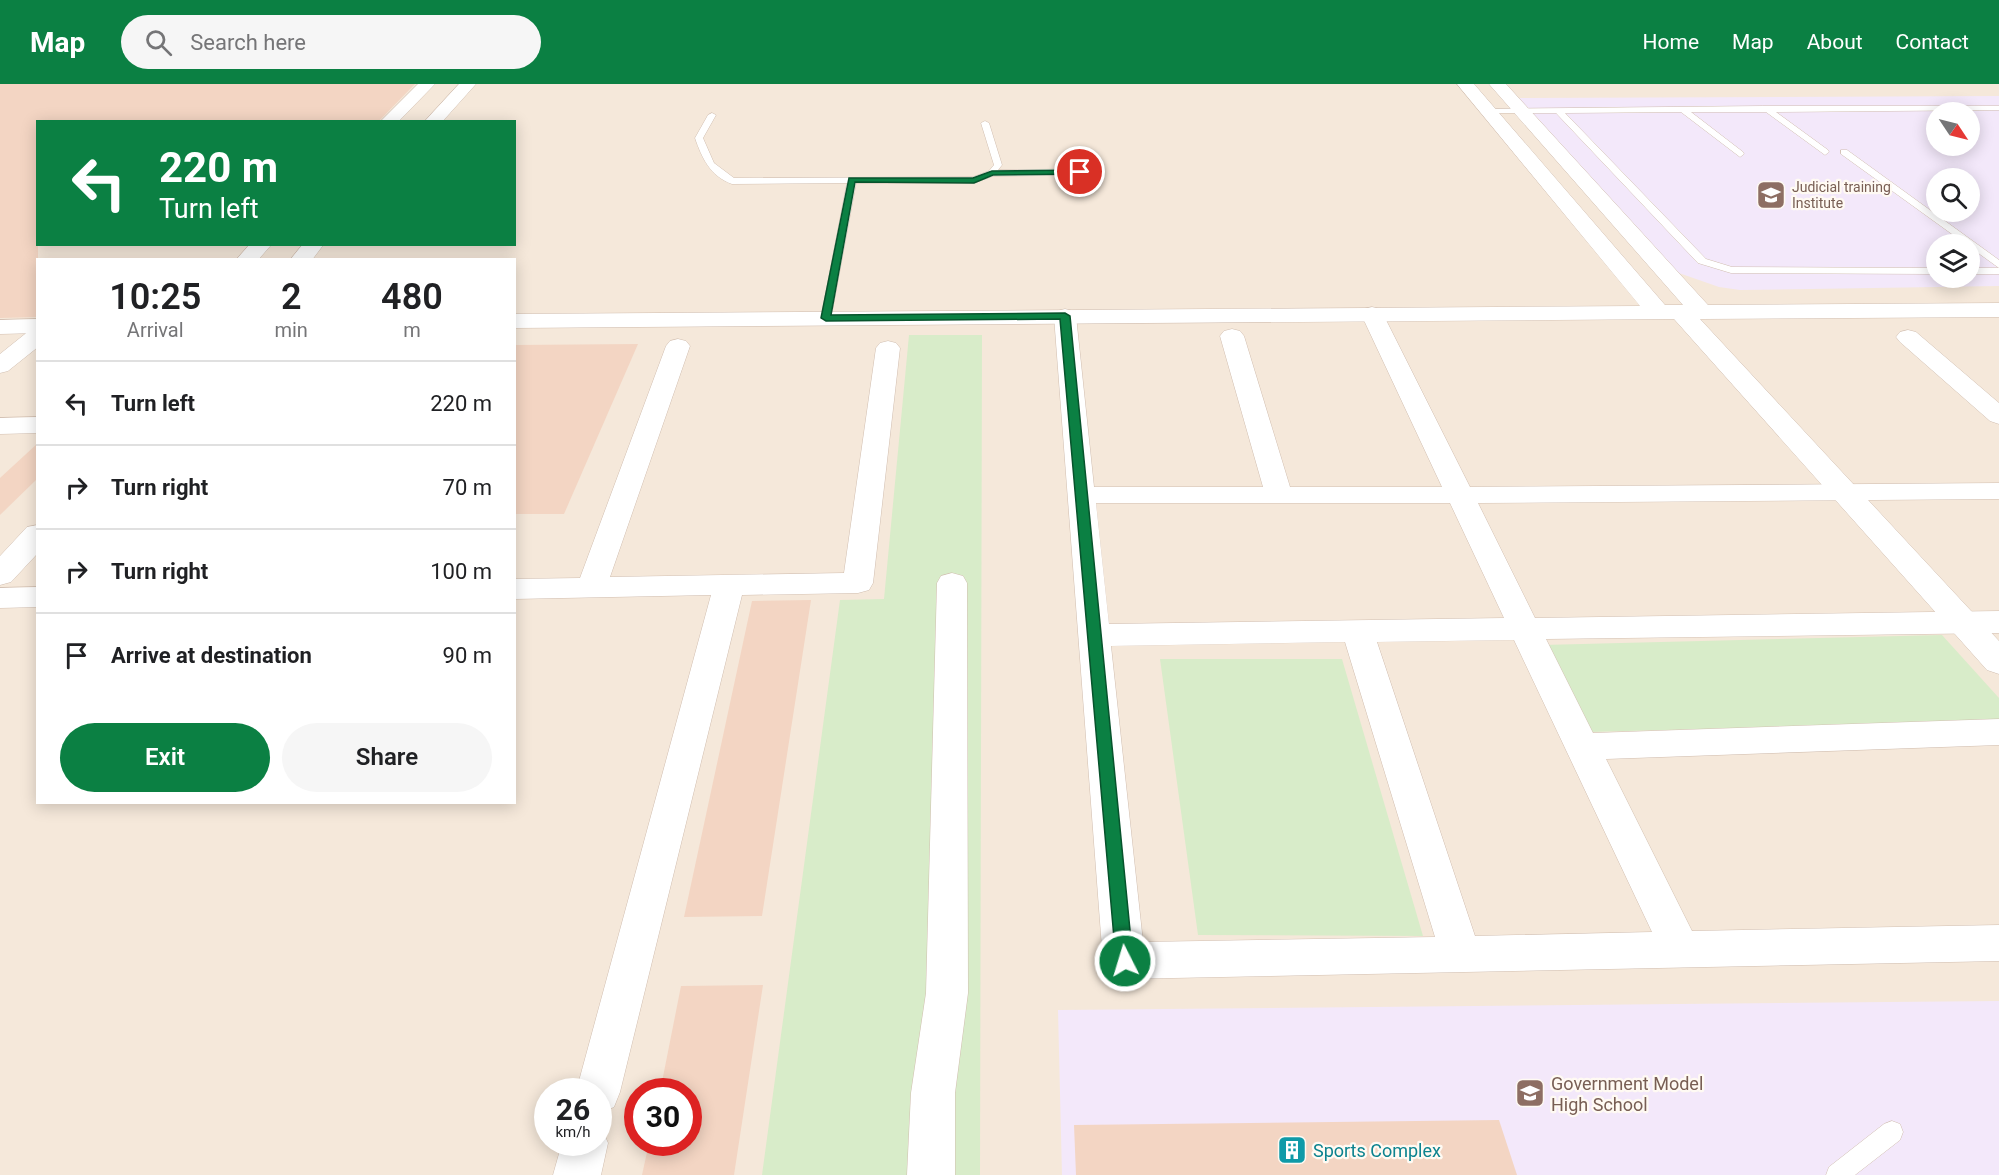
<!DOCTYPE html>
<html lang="en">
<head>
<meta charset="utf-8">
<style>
	body { margin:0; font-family:Roboto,sans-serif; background:#f6f6f6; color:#202124; height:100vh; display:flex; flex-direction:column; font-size:22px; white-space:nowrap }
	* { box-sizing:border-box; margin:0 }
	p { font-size:20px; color:#757577 }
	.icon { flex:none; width:33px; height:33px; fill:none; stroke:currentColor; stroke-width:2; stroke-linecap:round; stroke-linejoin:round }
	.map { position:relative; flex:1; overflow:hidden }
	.details { position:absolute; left:36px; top:174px; width:480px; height:546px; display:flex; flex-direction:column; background:#fff; border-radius:0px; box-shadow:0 3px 15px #0003 }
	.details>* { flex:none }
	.top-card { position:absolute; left:36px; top:36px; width:480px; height:126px; border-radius:0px; box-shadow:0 3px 15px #0003; background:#0b8043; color:#fff; overflow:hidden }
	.needle { width:39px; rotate:125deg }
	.controls { position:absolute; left:1926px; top:18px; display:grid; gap:12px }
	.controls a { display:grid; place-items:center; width:54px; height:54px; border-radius:50%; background:#fff; box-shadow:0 3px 15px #0003; font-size:30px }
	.speed { position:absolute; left:534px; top:994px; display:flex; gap:12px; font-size:30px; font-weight:700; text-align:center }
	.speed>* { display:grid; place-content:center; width:78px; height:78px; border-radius:50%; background:#fff; box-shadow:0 3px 15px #0003; line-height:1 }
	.speed small { font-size:15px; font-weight:400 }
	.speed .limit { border:9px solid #d22; background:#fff; color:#111 }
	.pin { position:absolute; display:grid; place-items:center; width:51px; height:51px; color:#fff; margin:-26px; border:3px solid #fff; border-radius:50%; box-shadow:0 2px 6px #0007 }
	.me { position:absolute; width:66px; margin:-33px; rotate:355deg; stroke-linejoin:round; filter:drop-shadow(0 0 4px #0008) }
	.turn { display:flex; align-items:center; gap:21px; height:126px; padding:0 24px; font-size:27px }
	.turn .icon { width:78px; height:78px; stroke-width:2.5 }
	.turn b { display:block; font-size:42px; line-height:51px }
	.eta { display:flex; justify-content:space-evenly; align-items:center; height:102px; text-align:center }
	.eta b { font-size:36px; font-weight:600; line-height:42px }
	.cta { display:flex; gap:12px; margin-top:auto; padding:12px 24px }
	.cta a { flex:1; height:69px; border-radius:36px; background:#0b8043; color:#fff; font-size:24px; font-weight:600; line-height:69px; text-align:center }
	.cta a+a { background:#f6f6f6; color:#202124 }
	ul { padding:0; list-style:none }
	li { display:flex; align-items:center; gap:18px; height:84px; padding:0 24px; border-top:2px solid #e0e0e0 }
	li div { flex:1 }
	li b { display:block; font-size:22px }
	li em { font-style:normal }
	header { display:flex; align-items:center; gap:36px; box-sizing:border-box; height:84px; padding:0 30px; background:#0b8043; color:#fff }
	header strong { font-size:28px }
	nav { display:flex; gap:33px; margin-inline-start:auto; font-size:21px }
	.search { width:420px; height:54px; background:#f6f6f6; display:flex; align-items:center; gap:15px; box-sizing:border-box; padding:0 21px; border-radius:33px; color:#757577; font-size:22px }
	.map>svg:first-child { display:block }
	.residential { fill:#f5e8da; fill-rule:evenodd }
	.education { fill:#f3e8fa; fill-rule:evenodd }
	.green { fill:#d8ecc9 }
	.building { fill:#f3d5c3 }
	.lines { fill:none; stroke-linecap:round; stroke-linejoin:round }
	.service-casing { stroke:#d1beb0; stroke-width:1 }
	.minor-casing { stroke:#d1beb0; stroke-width:1 }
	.tertiary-casing { stroke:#d1beb0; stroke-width:1 }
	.service { fill:#fff; fill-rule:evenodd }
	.minor { fill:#fff; fill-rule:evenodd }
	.tertiary { fill:#fff; fill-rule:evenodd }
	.route { fill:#0b8043; stroke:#07532c; stroke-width:1.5 }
	.labels { text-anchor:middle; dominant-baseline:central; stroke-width:4.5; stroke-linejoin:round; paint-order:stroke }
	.far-education-label { font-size:14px; fill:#785e54; stroke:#fffaf3; text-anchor:start }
	.near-education-label { font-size:18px; fill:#785e54; stroke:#fffaf3; text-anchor:start }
	.near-culture-label { font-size:18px; fill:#0d838f; stroke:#fffaf3; text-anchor:start }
</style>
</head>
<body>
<header>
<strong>Map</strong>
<div class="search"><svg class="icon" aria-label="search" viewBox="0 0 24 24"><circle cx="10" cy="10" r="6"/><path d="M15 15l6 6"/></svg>Search here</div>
<nav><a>Home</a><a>Map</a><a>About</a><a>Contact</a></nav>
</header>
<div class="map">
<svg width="1999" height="1091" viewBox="0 0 1999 1091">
	<rect width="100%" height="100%" fill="#fdf6ec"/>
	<path class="residential" d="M0,0h1999v1091h-1999zM1936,28h34v34h-34zM38,38h476v122h-476zM1936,94h34v34h-34zM1936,160h34v34h-34zM38,176h476v542h-476zM548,1008h50v51h-50zM638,1008h50v51h-50z"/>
	<g class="education">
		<path d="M1999,12v190l-259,4 -21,-3 -43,-15 -158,-174zM1936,28h34v34h-34zM1936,94h34v34h-34zM1936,160h34v34h-34z"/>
		<path d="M1999,917v174h-937l-4,-165z"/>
	</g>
	<g class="green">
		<path d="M909,251h73l-2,840h-218l78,-575 44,-1z"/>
		<path d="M1942,551l57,63v23l-410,11 -47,-87z"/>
		<path d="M1160,575h182l81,277 -225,-1z"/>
	</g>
	<g class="building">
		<path d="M0,0h415l-37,38h-340v195l-38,1z"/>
		<path d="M638,260l-74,170h-50v-169z"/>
		<path d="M38,359v35l-38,37v-37z"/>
		<path d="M811,516l-49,316 -78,1 68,-316z"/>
		<path d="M763,901l-29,190h-92l7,-32h39v-51h-28l21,-106z"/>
		<path d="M1499,1036l18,55h-441l-2,-50z"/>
	</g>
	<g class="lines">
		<g class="service-casing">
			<g id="service">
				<path d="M1763,22h236v4l-223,2 52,38 1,2 -4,3 -59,-43h-75l52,40 1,2 -4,3 -59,-45 -116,1 141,146 26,8 204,1v6l-205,-1 -33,-10 -142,-150h-69l-4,-2 4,-2z"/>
				<path d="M712,29l4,2 -13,23 11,25 20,15 239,-1 16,-6 5,-6 -13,-42 4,-2 4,2 13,42 -4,5 82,-1 4,3 -4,3 -87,1 -19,7h-118l-25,135 -5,3 -5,-3 26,-135 -115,1c-22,-8 -30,-26 -37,-46l13,-23z"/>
				<path d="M1841,66h6l152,110v14h-29v-6h29l-158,-114z"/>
				<path d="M1892,1037l8,3 3,8 -3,8 -45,35h-29l3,-8 55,-43z"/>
			</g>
		</g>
		<g class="minor-casing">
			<g id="minor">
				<path d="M418,0h17l-37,38h-18z"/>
				<path d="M459,0h17l-34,38h-18z"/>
				<path d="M250,160h22l-14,16h-22z"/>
				<path d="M303,160h21l-12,16h-22z"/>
				<path d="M1372,223l8,2 3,5 87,173 529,-4v16l-521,4 57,115 464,-7v22l-453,6 47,94 406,-14v26l-393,14 86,172 307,-6v36l-875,18 -15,-5 -6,-13 -49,-645 3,-5 8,-2 8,2 3,5 18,171h169l-43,-151 4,-5 8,-2 8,2 4,5 46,151h152l-81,-173 3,-5zM1096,419h354l54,115 -395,6zM1514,556l138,292 -177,4 -98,-294zM1345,558l90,295 -292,5 -32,-296z"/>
				<path d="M38,244v19l-30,24 -8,2v-19l30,-24z"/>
				<path d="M1908,246l8,2 83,71v21l-9,-3 -90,-79 -4,-5 4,-5z"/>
				<path d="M678,255l8,2 4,5 -80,231 234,-4 32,-225 4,-5 8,-2 8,2 4,5 -27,235 -4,7 -11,3 -116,2 -122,497 -6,15 -16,7v-22h-22l135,-497 -197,4v-20l66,-1 86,-232 4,-5z"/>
				<path d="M38,333v16l-38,1v-16z"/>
				<path d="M952,489l11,3 4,7 1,410 -13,100v82h-48l4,-82 15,-100 11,-410 4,-7z"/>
				<path d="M38,503v20l-38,1v-20z"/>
				<path d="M598,1041l3,2 7,16 -7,32h-48l9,-32h36z"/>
			</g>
		</g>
		<g class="tertiary-casing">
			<g id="tertiary">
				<path d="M1457,0h17l191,221h18l-194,-221h17l202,221 291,-2v14l-299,2 299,322v33l-12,-4 -313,-351 -1160,9v-14l1126,-8z"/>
				<path d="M38,235v14l-38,1v-14z"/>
				<path d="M38,441v28l-27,29 -11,3v-29l27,-29z"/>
			</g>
		</g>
		<use href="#service" class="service"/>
		<use href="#minor" class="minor"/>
		<use href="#tertiary" class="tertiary"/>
	</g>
	<path class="route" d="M1080,86h3v4l-90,1 -19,8 -119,-1 -24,133 234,-2 5,3 63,645 -2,5 -6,3 -7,-3 -2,-5 -56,-642 -234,2 -5,-3 28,-140h124l19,-7z"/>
	<defs>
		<g id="university-square" transform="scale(1.5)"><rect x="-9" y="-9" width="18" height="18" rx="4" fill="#8d6e63" stroke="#fffaf3"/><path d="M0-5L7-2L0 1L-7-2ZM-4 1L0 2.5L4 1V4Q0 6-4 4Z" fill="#fff"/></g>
		<g id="school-square" transform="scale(1.5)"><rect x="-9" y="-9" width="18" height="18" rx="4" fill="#8d6e63" stroke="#fffaf3"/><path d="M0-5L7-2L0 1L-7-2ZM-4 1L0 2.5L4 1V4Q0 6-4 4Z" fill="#fff"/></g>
		<g id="building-square" transform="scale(1.5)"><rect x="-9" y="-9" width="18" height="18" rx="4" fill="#0f9aa8" stroke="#fffaf3"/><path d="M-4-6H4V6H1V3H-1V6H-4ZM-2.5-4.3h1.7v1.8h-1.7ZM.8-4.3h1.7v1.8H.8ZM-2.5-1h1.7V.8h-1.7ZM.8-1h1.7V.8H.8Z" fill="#fff"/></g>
	</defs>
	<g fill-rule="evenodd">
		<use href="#university-square" x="1771" y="111"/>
		<use href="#school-square" x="1530" y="1009"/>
		<use href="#building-square" x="1292" y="1066"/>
	</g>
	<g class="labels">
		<g class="far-education-label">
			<text x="1792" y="103">Judicial training<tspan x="1792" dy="16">Institute</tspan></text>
		</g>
		<g class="near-education-label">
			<text x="1551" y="999">Government Model<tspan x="1551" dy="21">High School</tspan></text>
		</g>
		<g class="near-culture-label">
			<text x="1313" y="1066">Sports Complex</text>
		</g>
	</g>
</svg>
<div class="controls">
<a><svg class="needle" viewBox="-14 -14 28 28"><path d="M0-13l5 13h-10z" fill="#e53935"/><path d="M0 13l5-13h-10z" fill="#757577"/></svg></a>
<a><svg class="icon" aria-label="search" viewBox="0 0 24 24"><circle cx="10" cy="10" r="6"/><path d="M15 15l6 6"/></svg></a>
<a><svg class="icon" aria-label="layers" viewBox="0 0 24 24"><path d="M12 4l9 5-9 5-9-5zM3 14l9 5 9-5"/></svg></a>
</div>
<div class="speed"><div>26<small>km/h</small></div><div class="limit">30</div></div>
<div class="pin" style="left:1080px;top:88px;background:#d93025"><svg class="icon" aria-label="arrive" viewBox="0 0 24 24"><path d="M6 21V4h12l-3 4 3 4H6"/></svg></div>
<svg class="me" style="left:1125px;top:877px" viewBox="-20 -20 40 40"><circle r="17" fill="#0b8043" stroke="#fff" stroke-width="3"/><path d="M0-11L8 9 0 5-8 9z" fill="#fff"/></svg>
<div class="top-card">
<div class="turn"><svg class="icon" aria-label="left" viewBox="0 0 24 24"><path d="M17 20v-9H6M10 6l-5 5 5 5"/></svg><div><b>220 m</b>Turn left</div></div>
</div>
<section class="details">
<div class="eta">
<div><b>10:25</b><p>Arrival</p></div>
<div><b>2</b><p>min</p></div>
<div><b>480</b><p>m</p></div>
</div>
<ul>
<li><svg class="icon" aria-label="left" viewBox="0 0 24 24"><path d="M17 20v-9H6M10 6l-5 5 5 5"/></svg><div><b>Turn left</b></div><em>220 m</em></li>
<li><svg class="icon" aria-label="right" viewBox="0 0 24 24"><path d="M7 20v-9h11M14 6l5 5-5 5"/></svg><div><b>Turn right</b></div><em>70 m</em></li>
<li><svg class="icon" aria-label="right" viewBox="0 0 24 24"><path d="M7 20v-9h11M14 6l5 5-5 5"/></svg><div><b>Turn right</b></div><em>100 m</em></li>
<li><svg class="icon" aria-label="arrive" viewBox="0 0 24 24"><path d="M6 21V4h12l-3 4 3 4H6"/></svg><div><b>Arrive at destination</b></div><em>90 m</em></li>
</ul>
<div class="cta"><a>Exit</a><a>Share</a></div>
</section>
</div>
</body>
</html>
